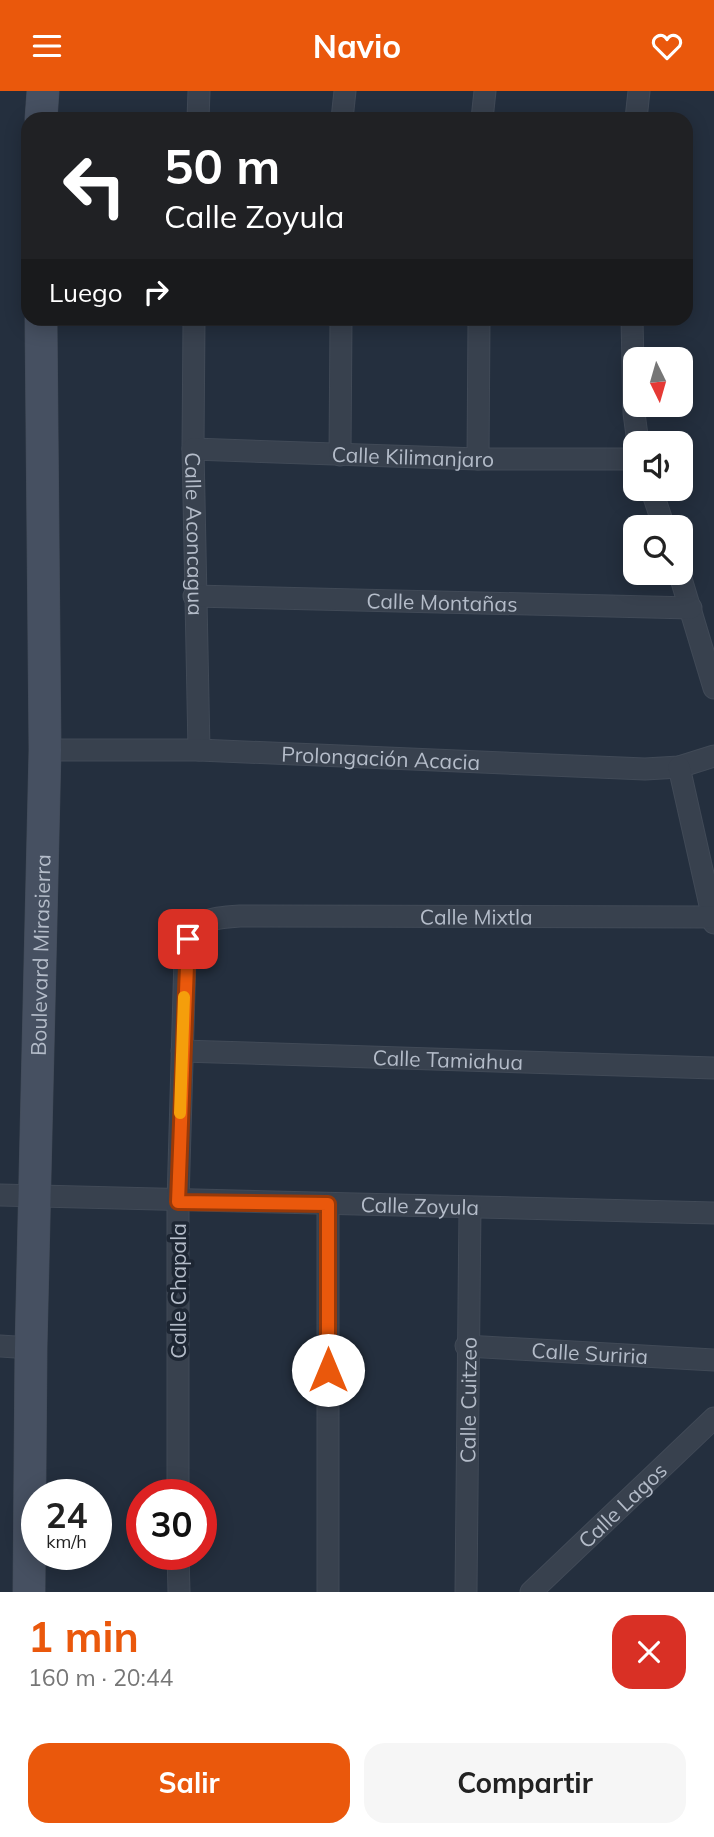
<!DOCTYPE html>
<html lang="es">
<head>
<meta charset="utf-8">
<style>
	body { margin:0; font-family:Mulish,sans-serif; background:#f6f6f6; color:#222; height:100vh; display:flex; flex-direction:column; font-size:26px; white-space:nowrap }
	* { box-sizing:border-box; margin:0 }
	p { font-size:23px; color:#767676 }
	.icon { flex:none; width:38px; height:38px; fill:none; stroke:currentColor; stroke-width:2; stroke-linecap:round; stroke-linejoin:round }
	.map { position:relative; height:1501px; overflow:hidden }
	.panel { display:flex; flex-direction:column; background:#fff; flex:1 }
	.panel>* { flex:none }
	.hud { position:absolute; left:21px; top:21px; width:672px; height:214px; border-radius:21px; box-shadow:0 4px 18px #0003; background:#202124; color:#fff; overflow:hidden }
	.needle { width:46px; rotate:175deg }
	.controls { position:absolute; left:623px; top:256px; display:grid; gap:14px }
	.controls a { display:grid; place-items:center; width:70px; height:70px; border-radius:14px; background:#fff; box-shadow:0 4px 18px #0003; font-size:35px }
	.speed { position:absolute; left:21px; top:1388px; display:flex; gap:14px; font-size:35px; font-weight:700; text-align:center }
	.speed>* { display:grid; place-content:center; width:91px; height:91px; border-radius:50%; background:#fff; box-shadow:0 4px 18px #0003; line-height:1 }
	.speed small { font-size:18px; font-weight:400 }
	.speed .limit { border:10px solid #d22; background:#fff; color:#111 }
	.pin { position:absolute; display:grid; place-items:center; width:60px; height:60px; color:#fff; margin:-30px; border-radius:14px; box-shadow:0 4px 10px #0006 }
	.me { position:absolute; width:77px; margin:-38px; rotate:0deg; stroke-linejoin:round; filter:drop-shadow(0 0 5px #0008) }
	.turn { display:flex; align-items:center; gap:24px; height:147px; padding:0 28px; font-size:32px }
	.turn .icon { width:91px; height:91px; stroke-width:2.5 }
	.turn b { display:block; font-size:49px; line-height:60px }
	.then { display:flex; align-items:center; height:66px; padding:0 28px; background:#0003; gap:14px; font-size:26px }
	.round { display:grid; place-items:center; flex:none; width:74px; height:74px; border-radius:21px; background:#f6f6f6 }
	.overview { display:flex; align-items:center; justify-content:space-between; height:119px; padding:0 28px }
	h1 { font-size:42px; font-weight:700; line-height:52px; color:#ea580c }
	.primary-button { display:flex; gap:14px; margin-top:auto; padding:14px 28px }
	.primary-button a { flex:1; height:80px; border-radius:21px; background:#ea580c; color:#fff; font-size:28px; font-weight:700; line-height:80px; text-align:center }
	.primary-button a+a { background:#f6f6f6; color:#222 }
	header { display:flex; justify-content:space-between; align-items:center; height:91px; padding:0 28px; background:#ea580c; color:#fff; font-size:32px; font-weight:700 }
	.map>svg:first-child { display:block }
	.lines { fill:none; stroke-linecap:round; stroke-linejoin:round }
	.street-casing { stroke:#414a57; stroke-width:23 }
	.secondary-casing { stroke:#414a57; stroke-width:33 }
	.street { stroke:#38414e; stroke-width:21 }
	.secondary { stroke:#465061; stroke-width:32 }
	.route-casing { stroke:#983908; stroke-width:18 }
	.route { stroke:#ea580c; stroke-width:12 }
	.slow { stroke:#f59e0b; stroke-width:12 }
	.labels { text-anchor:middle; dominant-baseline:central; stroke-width:7; stroke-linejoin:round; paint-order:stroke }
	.street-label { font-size:21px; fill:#b4bcc9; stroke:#1d2633 }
</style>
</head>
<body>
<header><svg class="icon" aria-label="menu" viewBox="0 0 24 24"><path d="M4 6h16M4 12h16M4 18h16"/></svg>Navio<svg class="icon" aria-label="heart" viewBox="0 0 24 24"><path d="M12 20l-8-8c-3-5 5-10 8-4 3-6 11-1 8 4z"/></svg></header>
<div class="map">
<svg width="714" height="1501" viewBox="0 0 714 1501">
	<rect width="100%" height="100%" fill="#242f3e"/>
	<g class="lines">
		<g class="street-casing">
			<g id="street">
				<path d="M198,28l1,-28"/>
				<path d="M342,28l3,-28"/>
				<path d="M482,28l3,-28"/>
				<path d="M636,28l3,-28"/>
				<path id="s1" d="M194,228l-1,130 6,301"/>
				<path d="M632,228l2,94 4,30"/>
				<path id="s2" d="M193,358l285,10h157"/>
				<path d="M340,364l1,-136"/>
				<path d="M478,368l1,-140"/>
				<path d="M651,397l13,39"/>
				<path d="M679,481l35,116"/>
				<path id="s3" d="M194,505l497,12"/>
				<path id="s4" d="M45,659h154l446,19 34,-2 35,-11"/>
				<path d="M679,676l35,156"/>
				<path id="s5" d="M182,960l532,17"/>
				<path id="s6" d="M0,1104l714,18"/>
				<path d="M0,1255l31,2"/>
				<path id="s7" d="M466,1255l248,14"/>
				<path id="s8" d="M178,1404v-293l7,-245c6,-36 21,-39 55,-41l474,1"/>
				<path d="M178,1463l1,38"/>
				<path d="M328,1501v-388"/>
				<path id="s9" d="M466,1501l4,-384"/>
				<path id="s10" d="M531,1501l183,-174"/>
			</g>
		</g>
		<g class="secondary-casing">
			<g id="secondary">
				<path d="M41,28l2,-28"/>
				<path id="s11" d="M29,1501l2,-244 14,-598 -4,-431"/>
			</g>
		</g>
		<use href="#street" class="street"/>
		<use href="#secondary" class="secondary"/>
	</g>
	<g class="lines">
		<g class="route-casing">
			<path id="route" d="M188,848l-10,263 150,2v166"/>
		</g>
		<use href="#route" class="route"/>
		<path class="slow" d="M180,1022l4,-116"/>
	</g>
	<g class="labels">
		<g class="street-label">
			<text stroke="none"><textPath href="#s2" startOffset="220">Calle Kilimanjaro</textPath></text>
			<text stroke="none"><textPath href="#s1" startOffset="215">Calle Aconcagua</textPath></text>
			<text stroke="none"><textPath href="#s3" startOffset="248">Calle Montañas</textPath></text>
			<text stroke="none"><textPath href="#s4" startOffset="336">Prolongación Acacia</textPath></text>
			<text stroke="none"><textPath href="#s8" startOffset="852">Calle Mixtla</textPath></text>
			<text stroke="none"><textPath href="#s11" startOffset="637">Boulevard Mirasierra</textPath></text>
			<text stroke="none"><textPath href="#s5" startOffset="266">Calle Tamiahua</textPath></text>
			<text stroke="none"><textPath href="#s6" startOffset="420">Calle Zoyula</textPath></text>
			<text transform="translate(178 1200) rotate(-90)">Calle Chapala</text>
			<text stroke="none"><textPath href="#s7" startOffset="124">Calle Suriria</textPath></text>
			<text stroke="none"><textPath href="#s9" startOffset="192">Calle Cuitzeo</textPath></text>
			<text stroke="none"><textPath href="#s10" startOffset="126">Calle Lagos</textPath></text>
		</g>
	</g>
</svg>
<div class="controls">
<a><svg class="needle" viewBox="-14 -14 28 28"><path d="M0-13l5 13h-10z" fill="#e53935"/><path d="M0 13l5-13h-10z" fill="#767676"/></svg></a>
<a><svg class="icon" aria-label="sound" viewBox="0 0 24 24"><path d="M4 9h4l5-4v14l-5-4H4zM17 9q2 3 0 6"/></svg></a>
<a><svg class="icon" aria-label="search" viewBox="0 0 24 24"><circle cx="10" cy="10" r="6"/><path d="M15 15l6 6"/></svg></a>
</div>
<div class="speed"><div>24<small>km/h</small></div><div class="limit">30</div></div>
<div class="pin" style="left:188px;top:848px;background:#d93025"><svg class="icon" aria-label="arrive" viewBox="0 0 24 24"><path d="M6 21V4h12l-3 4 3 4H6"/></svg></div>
<svg class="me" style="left:328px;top:1279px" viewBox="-20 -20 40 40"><circle r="19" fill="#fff"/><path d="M0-13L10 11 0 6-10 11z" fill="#ea580c"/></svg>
<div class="hud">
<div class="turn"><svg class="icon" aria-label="left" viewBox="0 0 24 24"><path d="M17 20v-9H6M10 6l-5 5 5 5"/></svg><div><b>50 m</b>Calle Zoyula</div></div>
<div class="then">Luego<svg class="icon" aria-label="right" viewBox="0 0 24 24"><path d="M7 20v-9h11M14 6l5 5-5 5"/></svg></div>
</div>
</div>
<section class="panel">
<div class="overview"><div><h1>1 min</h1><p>160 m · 20:44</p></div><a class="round" style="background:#d93025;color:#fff"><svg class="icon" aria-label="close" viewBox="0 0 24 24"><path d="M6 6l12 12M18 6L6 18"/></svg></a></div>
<div class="primary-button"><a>Salir</a><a>Compartir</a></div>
</section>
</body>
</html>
